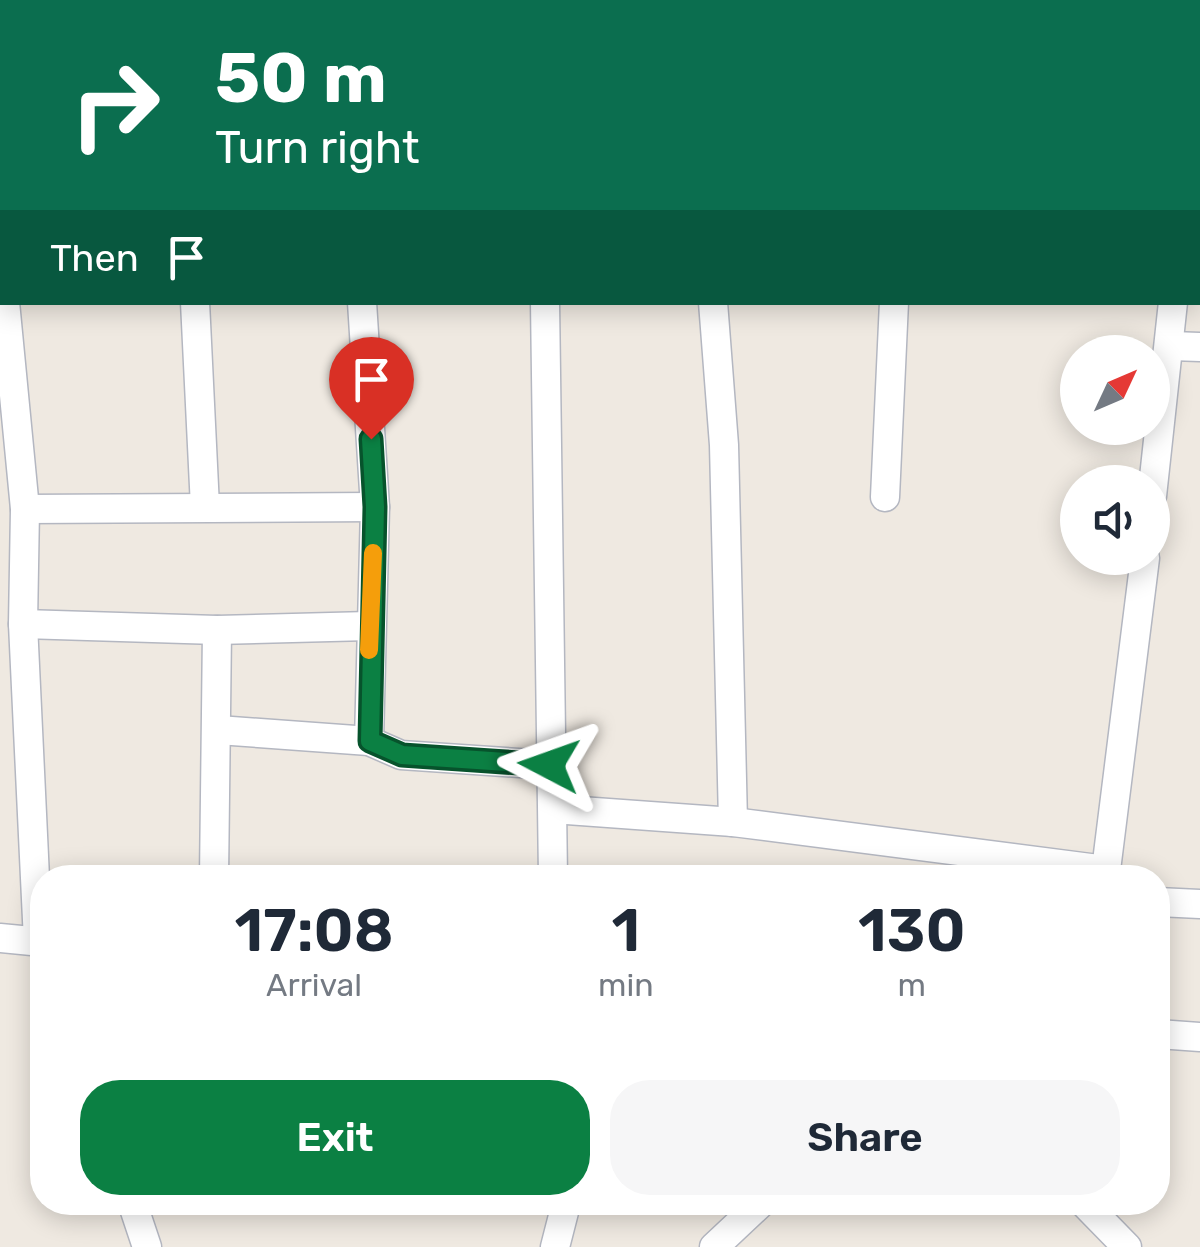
<!DOCTYPE html>
<html lang="en">
<head>
<meta charset="utf-8">
<style>
	body { margin:0; font-family:Rubik,sans-serif; background:#f6f6f7; color:#1f2937; height:100vh; display:flex; flex-direction:column; font-size:38px; white-space:nowrap }
	* { box-sizing:border-box; margin:0 }
	p { font-size:32px; color:#747a83 }
	.icon { flex:none; width:55px; height:55px; fill:none; stroke:currentColor; stroke-width:2; stroke-linecap:round; stroke-linejoin:round }
	.map { position:relative; flex:1; overflow:hidden }
	.panel { position:absolute; left:30px; top:865px; width:1140px; height:350px; display:flex; flex-direction:column; background:#fff; border-radius:40px; box-shadow:0 5px 25px #0003 }
	.panel>* { flex:none }
	.banner { position:absolute; left:0px; top:0px; width:1200px; height:305px; box-shadow:0 5px 25px #0003; background:#0b6e4f; color:#fff; overflow:hidden }
	.needle { width:65px; rotate:46deg }
	.buttons { position:absolute; left:1060px; top:335px; display:grid; gap:20px }
	.buttons a { display:grid; place-items:center; width:110px; height:110px; border-radius:50%; background:#fff; box-shadow:0 5px 25px #0003; font-size:50px }
	.pin { position:absolute; display:grid; place-items:center; width:85px; height:85px; color:#fff; margin:-102px -42px; border-radius:50% 50% 50% 0; rotate:-45deg; box-shadow:0 0 10px #0007 }
	.pin .icon { rotate:45deg }
	.me { position:absolute; width:110px; margin:-55px; rotate:274deg; stroke-linejoin:round; filter:drop-shadow(0 0 8px #0008) }
	.turn { display:flex; align-items:center; gap:35px; height:210px; padding:0 50px; font-size:45px }
	.turn .icon { width:130px; height:130px; stroke-width:2.5 }
	.turn b { display:block; font-size:70px; line-height:85px }
	.then { display:flex; align-items:center; height:95px; padding:0 50px; background:#0003; gap:20px; font-size:38px }
	.eta { display:flex; justify-content:space-evenly; align-items:center; height:170px; text-align:center }
	.eta b { font-size:60px; font-weight:600; line-height:70px }
	.primary-button { display:flex; gap:20px; margin-top:auto; padding:20px 50px }
	.primary-button a { flex:1; height:115px; border-radius:40px; background:#0b8043; color:#fff; font-size:40px; font-weight:600; line-height:115px; text-align:center }
	.primary-button a+a { background:#f6f6f7; color:#1f2937 }
	.map>svg:first-child { display:block }
	.lines { fill:none; stroke-linecap:round; stroke-linejoin:round }
	.minor-casing { stroke:#b4b7c1; stroke-width:31 }
	.minor { stroke:#fff; stroke-width:28 }
	.route-casing { stroke:#07532c; stroke-width:25 }
	.route { stroke:#0b8043; stroke-width:18 }
	.slow { stroke:#f59e0b; stroke-width:18 }
</style>
</head>
<body>
<div class="map">
<svg width="1200" height="1247" viewBox="0 0 1200 1247">
	<rect width="100%" height="100%" fill="#efe9e1"/>
	<g class="lines">
		<g class="minor-casing">
			<g id="minor">
				<path d="M56,0l23,2"/>
				<path d="M1070,0l14,2"/>
				<path d="M311,2v-2"/>
				<path d="M461,2v-2"/>
				<path d="M791,2v-2"/>
				<path d="M961,2v-2"/>
				<path d="M1149,2v-2"/>
				<path d="M1198,23l2,1"/>
				<path d="M0,175h2"/>
				<path d="M1198,238h2"/>
				<path d="M5,302l20,207 -2,115 15,317"/>
				<path d="M195,302l10,205"/>
				<path d="M362,302l13,205 -6,234"/>
				<path d="M545,302l8,576"/>
				<path d="M713,302l11,143 9,377"/>
				<path d="M1171,346l29,1"/>
				<path d="M1152,496l21,-194"/>
				<path d="M885,497l9,-195"/>
				<path d="M25,509l350,-2"/>
				<path d="M23,624l194,6 152,-4"/>
				<path d="M218,730l151,11 32,14 148,10"/>
				<path d="M553,809l180,13 373,48"/>
				<path d="M214,878l3,-248"/>
				<path d="M1105,878l40,-320"/>
				<path d="M1158,902l42,2"/>
				<path d="M0,938l42,4"/>
				<path d="M1158,1034l42,3"/>
				<path d="M132,1202l15,45"/>
				<path d="M1083,1202l44,45"/>
				<path d="M555,1247l10,-39 -3,-6"/>
				<path d="M714,1247l48,-45"/>
			</g>
		</g>
		<use href="#minor" class="minor"/>
	</g>
	<g class="lines">
		<g class="route-casing">
			<path id="route" d="M371,439l4,68 -5,234 32,14 147,10"/>
		</g>
		<use href="#route" class="route"/>
		<path class="slow" d="M369,650l4,-97"/>
	</g>
</svg>
<div class="buttons">
<a><svg class="needle" viewBox="-14 -14 28 28"><path d="M0-13l5 13h-10z" fill="#e53935"/><path d="M0 13l5-13h-10z" fill="#747a83"/></svg></a>
<a><svg class="icon" aria-label="sound" viewBox="0 0 24 24"><path d="M4 9h4l5-4v14l-5-4H4zM17 9q2 3 0 6"/></svg></a>
</div>
<div class="pin" style="left:371px;top:439px;background:#d93025"><svg class="icon" aria-label="arrive" viewBox="0 0 24 24"><path d="M6 21V4h12l-3 4 3 4H6"/></svg></div>
<svg class="me" style="left:549px;top:765px" viewBox="-20 -20 40 40"><path d="M0-17L14 15 0 8-14 15z" fill="#0b8043" stroke="#fff" stroke-width="4"/></svg>
<div class="banner">
<div class="turn"><svg class="icon" aria-label="right" viewBox="0 0 24 24"><path d="M7 20v-9h11M14 6l5 5-5 5"/></svg><div><b>50 m</b>Turn right</div></div>
<div class="then">Then<svg class="icon" aria-label="arrive" viewBox="0 0 24 24"><path d="M6 21V4h12l-3 4 3 4H6"/></svg></div>
</div>
<section class="panel">
<div class="eta">
<div><b>17:08</b><p>Arrival</p></div>
<div><b>1</b><p>min</p></div>
<div><b>130</b><p>m</p></div>
</div>
<div class="primary-button"><a>Exit</a><a>Share</a></div>
</section>
</div>
</body>
</html>
